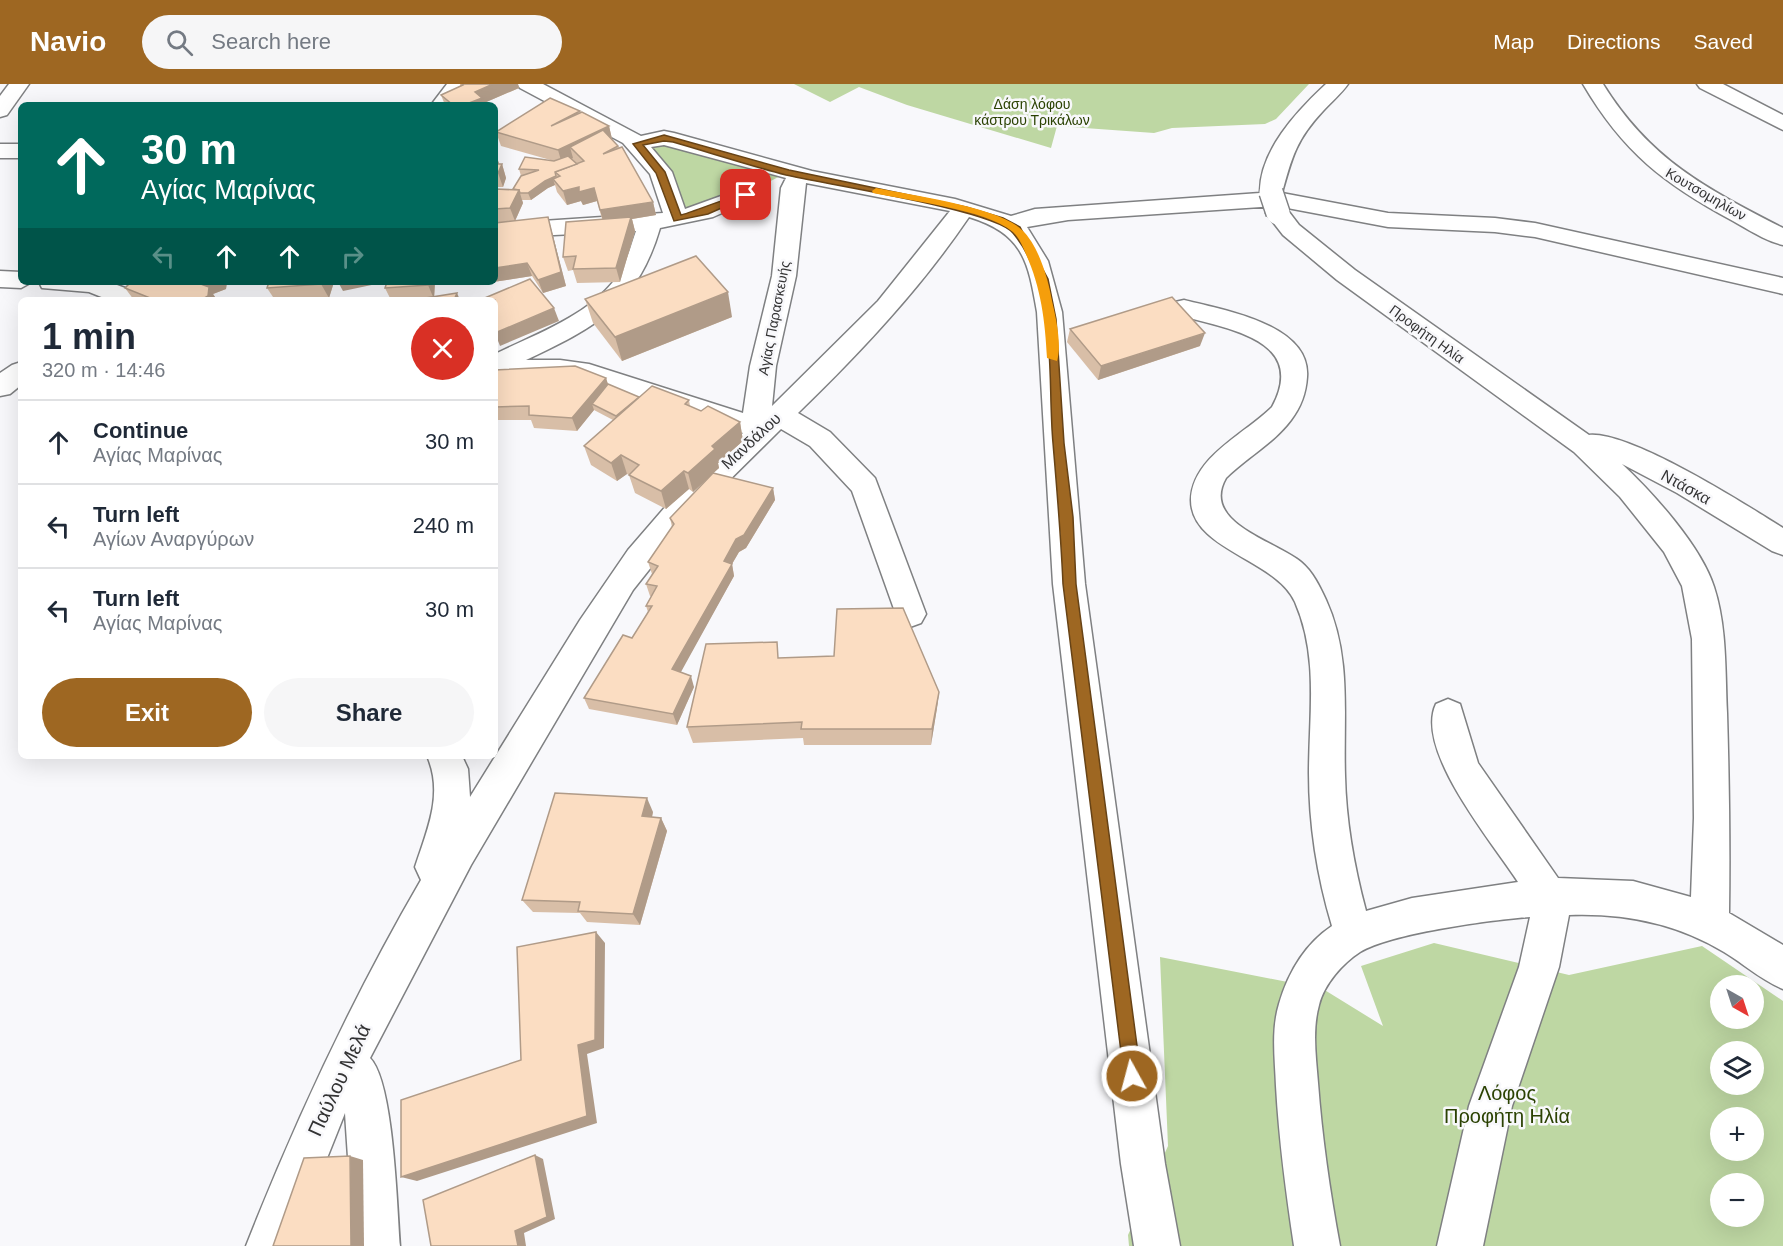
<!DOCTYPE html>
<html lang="en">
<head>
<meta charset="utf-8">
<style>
	body { margin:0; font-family:Helvetica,sans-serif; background:#f6f6f7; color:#1f2937; height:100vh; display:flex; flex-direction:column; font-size:22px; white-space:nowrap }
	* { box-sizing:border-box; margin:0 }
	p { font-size:20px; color:#747a83 }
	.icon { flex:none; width:33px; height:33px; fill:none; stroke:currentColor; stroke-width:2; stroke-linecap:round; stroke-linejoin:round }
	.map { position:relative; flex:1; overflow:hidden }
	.panel { position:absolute; left:18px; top:213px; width:480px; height:462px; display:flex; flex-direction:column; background:#fff; border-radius:9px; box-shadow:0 6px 24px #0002 }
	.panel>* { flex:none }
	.top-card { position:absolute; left:18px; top:18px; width:480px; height:183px; border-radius:9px; box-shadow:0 6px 24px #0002; background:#00695c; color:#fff; overflow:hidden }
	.needle { width:39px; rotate:141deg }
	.buttons { position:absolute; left:1710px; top:891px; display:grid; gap:12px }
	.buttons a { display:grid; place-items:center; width:54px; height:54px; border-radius:50%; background:#fff; box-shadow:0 6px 24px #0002; font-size:30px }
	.pin { position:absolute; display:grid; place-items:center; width:51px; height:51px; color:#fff; margin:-26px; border-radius:12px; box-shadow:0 3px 9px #0006 }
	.me { position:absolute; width:66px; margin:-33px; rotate:353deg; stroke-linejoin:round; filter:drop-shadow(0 0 4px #0008) }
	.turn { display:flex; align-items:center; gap:21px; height:126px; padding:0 24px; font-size:27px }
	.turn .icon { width:78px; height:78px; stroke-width:2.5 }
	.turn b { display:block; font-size:42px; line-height:51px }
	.lanes { display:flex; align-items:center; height:57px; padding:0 24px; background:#0003; justify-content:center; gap:30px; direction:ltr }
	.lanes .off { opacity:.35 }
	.round { display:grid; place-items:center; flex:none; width:63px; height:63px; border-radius:32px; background:#f6f6f7 }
	.headline { display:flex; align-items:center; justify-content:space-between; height:102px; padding:0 24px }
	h1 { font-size:36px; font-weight:700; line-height:45px }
	.action { display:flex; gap:12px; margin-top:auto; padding:12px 24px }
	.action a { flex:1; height:69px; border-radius:36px; background:#9e6722; color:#fff; font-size:24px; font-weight:700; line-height:69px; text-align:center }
	.action a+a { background:#f6f6f7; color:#1f2937 }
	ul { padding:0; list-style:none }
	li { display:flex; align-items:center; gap:18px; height:84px; padding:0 24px; border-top:2px solid #e0e1e3 }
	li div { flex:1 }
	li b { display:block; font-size:22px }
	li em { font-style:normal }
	header { display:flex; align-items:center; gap:36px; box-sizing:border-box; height:84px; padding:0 30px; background:#9e6722; color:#fff }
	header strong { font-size:28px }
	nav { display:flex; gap:33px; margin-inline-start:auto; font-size:21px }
	.search { width:420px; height:54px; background:#f6f6f7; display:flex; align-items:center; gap:15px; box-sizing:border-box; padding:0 21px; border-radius:33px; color:#747a83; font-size:22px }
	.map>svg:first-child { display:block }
	.green { fill:#bed7a3; fill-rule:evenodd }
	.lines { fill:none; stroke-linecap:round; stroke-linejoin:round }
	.minor-casing { stroke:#7f8082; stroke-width:3 }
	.minor { fill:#fff; fill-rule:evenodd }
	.minor-bridge-casing { stroke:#7f8082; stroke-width:26; stroke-linecap:butt }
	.minor-bridge { stroke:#fff; stroke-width:23 }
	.wall { fill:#d8bea7 }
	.shaded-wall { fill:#b09b88 }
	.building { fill:#fbddc2; stroke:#b09b88; stroke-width:1.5 }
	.route { fill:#9e6722; stroke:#674316; stroke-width:1.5 }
	.slow { fill:#f59e0b }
	.labels { text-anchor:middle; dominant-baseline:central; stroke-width:5; stroke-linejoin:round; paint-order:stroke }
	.far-park-label { font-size:14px; fill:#2b4203; stroke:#f8f8fb }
	.far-street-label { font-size:14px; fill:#333334; stroke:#f8f8fb }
	.street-label { font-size:16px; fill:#333334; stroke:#f8f8fb }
	.near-street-label { font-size:20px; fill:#333334; stroke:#f8f8fb }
	.near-park-label { font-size:20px; fill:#2b4203; stroke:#f8f8fb }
</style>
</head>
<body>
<header>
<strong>Navio</strong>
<div class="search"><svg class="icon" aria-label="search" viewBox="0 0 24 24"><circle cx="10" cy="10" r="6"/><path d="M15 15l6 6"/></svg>Search here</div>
<nav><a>Map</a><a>Directions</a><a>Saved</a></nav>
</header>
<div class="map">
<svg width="1783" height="1162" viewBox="0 0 1783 1162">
	<rect width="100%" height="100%" fill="#f8f8fb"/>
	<g class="green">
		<path d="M794,0h515l-33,35 -11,5 -93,4 -18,5 -97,-7 -6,22 -144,-43 -48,-18 -29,15z"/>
		<path d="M656,55l132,33 -42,22 -69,25 -40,-75z"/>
		<path d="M1434,859l135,32 133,-29 81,55v245h-654l-1,-11 40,-89 -8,-189 163,32 60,37 -22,-60zM1720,902h34v32h-34zM1720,968h34v32h-34zM1720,1034h34v32h-34zM1720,1100h34v32h-34z"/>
	</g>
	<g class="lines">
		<g class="minor-casing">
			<g id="minor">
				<path d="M9,0h20l-22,31 -7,2v-21z"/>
				<path d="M447,0h20l-14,21h-22z"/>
				<path d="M517,0h26l98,52 23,-5 10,2 138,38 143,28 56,17 24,-7 225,-16c-1,-42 37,-82 66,-109h22c-7,10 -17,18 -25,27 -27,29 -31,46 -41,82l106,20 107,5 40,5 248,55v16l-248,-57 -40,-5 -107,-5 -106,-20 4,1 13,17 56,45 234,165c41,-4 156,69 194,93v27l-11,-4 -95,-58 -55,-29c31,29 79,82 92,123 13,40 11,84 13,126 2,67 3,133 2,200l54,32v44c-22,-9 -39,-25 -59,-37 -48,-29 -100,-39 -155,-37l-10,52 -47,139 -29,140h-46l32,-140 50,-139 11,-50c-39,3 -138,16 -170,35 -17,11 -36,32 -41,53 -7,25 -3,52 -1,78 4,54 12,109 22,163h-46c-8,-53 -15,-106 -18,-160 -1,-27 -5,-56 3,-82 9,-31 26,-60 53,-78 -15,-50 -23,-102 -23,-153 0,-59 10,-116 -14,-171 -19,-43 -104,-52 -104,-102 1,-43 54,-66 81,-93 38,-70 -51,-79 -97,-93l-4,-6 4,-6 9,-2c39,10 127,24 123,77 -1,16 -6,30 -16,43 -17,23 -45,38 -65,58 -26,45 50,63 75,84 12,10 19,25 25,38 26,57 17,116 19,176 1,45 9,90 21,135l46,-13 106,-16c-25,-39 -104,-132 -82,-178l12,-5 12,5 18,59 80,115 75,3 58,16 3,-79 -2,-179 -10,-53 -18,-34 -44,-55 -46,-45 -237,-172 -54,-45 -17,-22 4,-5 6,-2 -208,14 -41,7 21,34 14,51 23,272 80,580 15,82h-46l-13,-82 -68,-580 -16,-272c-9,-52 -14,-78 -68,-95 -49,72 -108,135 -171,196l32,19 45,46 51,136 -5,9 -11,4 -11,-4 -47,-132 -42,-45 -29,-17 -94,93 -54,68 -162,275 -101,193c24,24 27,151 30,188h-46l-9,-133 -53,133h-46c50,-127 107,-249 175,-366l-6,-13c12,-37 29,-73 12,-111h35l6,13 2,28 110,-177 48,-70 38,-44 77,-73 -156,-51 -27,-4 -65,1v-25c43,-21 96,-39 124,-80 8,-12 12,-29 17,-43l-141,7v-14l168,-11 -13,-39 -27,-31 -103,-55zM664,61l122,33 -5,10 -9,88 -22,90 -7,47 -154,-49 -29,-4h-34c70,-33 111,-54 134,-132l53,-11 41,-18 3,-5 -3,-5 -8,-2 -61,22 -13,-37 -21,-25zM806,99l144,28 -72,90 -106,105 4,-40 20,-90z"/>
				<path d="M1583,0h20c47,76 104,105 180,144v17c-17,-4 -34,-15 -50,-24 -69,-37 -110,-69 -150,-137z"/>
				<path d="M1697,0h26l60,31v15l-83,-42z"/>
				<rect x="0" y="60" width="21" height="14"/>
				<path d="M0,187l21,1v10h11l-11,6 -21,-1z"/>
				<path d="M39,198h79l-1,3 24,9 4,6h-36l-20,-8 -47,-4z"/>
				<path d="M21,278v23l-11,9 -10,2v-23l12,-8z"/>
			</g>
		</g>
		<use href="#minor" class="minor"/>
		<g class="minor-bridge-casing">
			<path id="minor-bridge" d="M1271,108l7,21"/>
		</g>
		<use href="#minor-bridge" class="minor-bridge"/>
	</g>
	<g class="wall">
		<path d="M460,0h58l1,4 -35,15v2h-39l-4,-10 19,-9z"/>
		<path d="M581,28l28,14 3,13 6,7 35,56 3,13 -24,4 3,12 -15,51 -43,1 -4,-13 -5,1 -5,-14 39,-38 -5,-18 -14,4 -2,-4 -14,4 -10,-13 -2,-7 -7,3 -17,12h-9l1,3 -8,18 33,-4 18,69 -23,7 -11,-17 -39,6h2v-93h18l8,-13 -2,-7 35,-8 -53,-15 -5,-14z"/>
		<path d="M495,68l4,12h3l4,14 -3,9h-8z"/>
		<path d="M131,198h96l-1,7 -13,5 4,6h-83l-9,-12z"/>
		<path d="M334,198l-5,16 -34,2h-20l-8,-12z"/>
		<path d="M435,198l-1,15 -8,3h-38h3l-6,-12z"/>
		<path d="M585,215l147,18 -110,44 -29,-38z"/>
		<path d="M1070,245l130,17 -102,34 -31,-38z"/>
		<path d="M495,286l111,8 2,6 31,13 50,3 1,6 11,5 39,11 3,19 -25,22 1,5 -6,5 60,15 2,12 -29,48 -7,4 -7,12 2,12 -54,96 14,15 -17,38 -88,-16 -5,-11 48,-60 16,-26 -2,-6 5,-10h-1l-4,-12 6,-10 -4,-12 24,-35 -2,-9 40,-42 -17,16 -4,-3 -23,20 -31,-16 -6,-18 -2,-1 -10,7 -26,-16 -7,-19 29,-26 -19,-10 -17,21 -43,-3 -3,-8h-36z"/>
		<path d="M780,574l159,34 -2,16 -6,37h-127l-1,-7 -110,5 -6,-16z"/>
		<path d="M653,728l-1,5 9,1 6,13 -27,94 -53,-3 -7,-9 -47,-1 -11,-12z"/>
	</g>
	<g class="shaded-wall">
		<path d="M493,0h25l1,4 -35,15v2h-20l11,-13z"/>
		<path d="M609,42l3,13 -42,8 3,11 -11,6 -4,-14z"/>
		<path d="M495,68l5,14 -5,2z"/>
		<path d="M502,80l4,14 -3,9 -5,-14z"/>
		<path d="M556,92l-3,3 2,6 -7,3 -17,12 -3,-7 17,-12z"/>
		<path d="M579,103l15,1 3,13 -14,4 -2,-4 -14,4 -4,-14z"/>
		<path d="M519,106l4,13 -8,18 -5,-13z"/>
		<path d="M653,118l3,13 -24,4 3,12 -15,51 -20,-72z"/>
		<path d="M548,133l18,69 -23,7 -5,-13z"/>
		<path d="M527,179l5,13 -39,6h2v-14z"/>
		<path d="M201,198h26l-1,7 -13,5 4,6h-16l-3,-17z"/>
		<path d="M322,198h12l-5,16 -8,-14z"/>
		<path d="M338,198h48l-43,9z"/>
		<path d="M428,198h7l-1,17 -6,-14z"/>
		<path d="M728,208l4,25 -110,44 -7,-24z"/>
		<path d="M457,209l3,7h-6z"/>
		<path d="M554,224l5,13 -59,25 -5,-13z"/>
		<path d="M1205,249l-5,13 -102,34 3,-14z"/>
		<path d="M606,294l4,13 -18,13 2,6 -17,21 -5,-13z"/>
		<path d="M639,313l2,6 -23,19 -2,-6z"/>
		<path d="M740,338l3,19 -25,22 1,5 -26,24 -5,-19 24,-27z"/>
		<path d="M621,371l6,19 -10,7 -6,-18z"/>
		<path d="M684,387l5,18 -23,20 -5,-18z"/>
		<path d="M773,404l2,12 -29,48 -7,4 -7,12 2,12 -58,105 -4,-12 52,-108 12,-22z"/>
		<path d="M691,592l3,11 -17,38 -4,-11z"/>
		<path d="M939,608l-2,16 -6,37 1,-16z"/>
		<path d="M647,714l6,14 -4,18 -7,-14z"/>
		<path d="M661,734l6,13 -27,94 -7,-11z"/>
		<path d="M596,848l9,11 -1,105 -17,6 10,69 -180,58 -16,-4 177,-132z"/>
		<path d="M535,1071l8,4 12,60 -31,14 2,13h-8l-3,-15z"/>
		<path d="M350,1072l13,4 1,86h-13z"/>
	</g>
	<g class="building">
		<path d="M462,0h31l-18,8 7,6 -18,7h-11l-12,-10 22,-10z"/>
		<path d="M550,14l30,13 -29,15 31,-14 27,14 -51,24 -62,-18z"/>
		<path d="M603,46l15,16 -15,8 19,-7 31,55 -53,8 -6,-22 -15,4v-5l-16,4 -10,-12 7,-3 -5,-4 29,-11 -14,-14z"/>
		<path d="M568,72l9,8 -22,8 1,4 -11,5 -17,12h-8l-1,-3 -6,-1 8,-13 18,-6 -20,-1 6,-12 29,4z"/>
		<path d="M495,80h7l-4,9h-3z"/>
		<path d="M495,105l24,1 -9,18 -15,1z"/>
		<path d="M548,133l13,55 -23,8 -11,-17 -32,5v-45z"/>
		<path d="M631,133l-15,51 -43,1 3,-13 -13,1 3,-35z"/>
		<path d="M696,172l32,36 -113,45 -30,-38z"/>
		<path d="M530,195l24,29 -59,25v-33h-15z"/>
		<path d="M131,198h70l-3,1 11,4 -1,9 -7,4h-46l-30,-12z"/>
		<path d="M269,198h53l-1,2 -54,4z"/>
		<path d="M387,198h41v3l-43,3z"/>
		<path d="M457,209l-3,7h-28v-2z"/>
		<path d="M1172,213l33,36 -104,33 -31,-37z"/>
		<path d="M575,282l31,12 -34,40 -43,-3v-9l-34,1v-37z"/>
		<path d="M608,300l31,13 -23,19 -24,-12z"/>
		<path d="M652,302l37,14 -4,4 16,7 7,-5 32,16 -28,24 3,3 -27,24 -4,-2 -23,20 -32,-16 10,-10 -18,-10 -10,8 -27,-17z"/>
		<path d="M713,389l60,15 -29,47 -8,4 -12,22 8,3 -60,105 19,7 -18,38 -89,-16 39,-63 9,3 20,-32h-6l11,-20 -11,-2 12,-18 -10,-4 26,-38 -4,-6z"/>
		<path d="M903,524l36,84 -7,37h-131l1,-7 -115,5 19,-83 71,-2 1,16 56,-2 3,-47z"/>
		<path d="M555,709l92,5 -5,18 19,2 -28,96 -55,-3 2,-9 -58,-2z"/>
		<path d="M596,848l-1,108 -17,5 9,71 -186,61v-77l120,-40 -4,-113z"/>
		<path d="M535,1071l12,62 -32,14 3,15h-87l-8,-46z"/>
		<path d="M350,1072l1,90h-78l31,-88z"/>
	</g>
	<path class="route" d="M664,51l125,35 177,37 37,11 17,9 28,52 8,40 8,124 9,74 3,67 65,492 -3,6 -6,3 -6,-3 -2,-6 -61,-492c-2,-48 -6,-94 -10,-141 -6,-66 6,-154 -40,-210 -18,-23 -189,-49 -227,-58 -38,-10 -75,-22 -113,-33l-9,-1 -21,4 22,27 16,43c13,-3 63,-25 70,-20l-43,19 -34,7 -18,-48 -23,-29z"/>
	<path class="slow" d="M876,104c35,7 123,19 146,42 17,16 26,49 30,71 4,17 10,44 5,60l-10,-3c-2,-38 -6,-71 -22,-106 -3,-7 -6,-15 -12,-20 -28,-23 -103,-31 -140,-39l-1,-2z"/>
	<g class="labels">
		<g class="far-park-label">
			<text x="1032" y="20">Δάση λόφου<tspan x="1032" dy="16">κάστρου Τρικάλων</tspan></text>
		</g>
		<g class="far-street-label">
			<text transform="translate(1706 110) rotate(30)">Κουτσομηλίων</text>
			<text transform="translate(774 234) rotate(-79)">Αγίας Παρασκευής</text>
			<text transform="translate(1427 250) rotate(36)">Προφήτη Ηλία</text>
		</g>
		<g class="street-label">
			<text transform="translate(751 357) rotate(-43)">Μανδάλου</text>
			<text transform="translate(1686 403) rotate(29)">Ντάσκα</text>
		</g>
		<g class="near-street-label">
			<text transform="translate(339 996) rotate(-65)">Παύλου Μελά</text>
		</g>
		<g class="near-park-label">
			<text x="1507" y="1009">Λόφος<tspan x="1507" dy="23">Προφήτη Ηλία</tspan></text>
		</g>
	</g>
</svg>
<div class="buttons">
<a><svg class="needle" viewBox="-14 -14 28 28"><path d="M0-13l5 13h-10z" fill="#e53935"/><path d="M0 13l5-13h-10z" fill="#747a83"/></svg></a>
<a><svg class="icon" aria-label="layers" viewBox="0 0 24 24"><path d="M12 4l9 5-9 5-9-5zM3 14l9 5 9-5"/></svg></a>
<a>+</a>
<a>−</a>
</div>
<div class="pin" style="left:746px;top:111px;background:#d93025"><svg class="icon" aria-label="arrive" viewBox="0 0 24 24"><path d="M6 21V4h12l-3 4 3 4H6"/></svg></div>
<svg class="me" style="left:1132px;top:992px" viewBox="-20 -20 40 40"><circle r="17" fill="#9e6722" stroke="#fff" stroke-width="3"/><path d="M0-11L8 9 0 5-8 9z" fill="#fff"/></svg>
<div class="top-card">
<div class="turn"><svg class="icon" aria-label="ahead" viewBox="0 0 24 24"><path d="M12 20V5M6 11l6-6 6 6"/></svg><div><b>30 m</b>Αγίας Μαρίνας</div></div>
<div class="lanes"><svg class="icon off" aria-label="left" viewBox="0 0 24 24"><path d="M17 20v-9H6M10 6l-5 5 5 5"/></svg><svg class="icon" aria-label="ahead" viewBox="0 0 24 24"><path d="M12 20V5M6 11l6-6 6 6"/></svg><svg class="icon" aria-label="ahead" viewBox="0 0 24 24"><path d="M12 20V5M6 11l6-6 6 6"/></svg><svg class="icon off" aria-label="right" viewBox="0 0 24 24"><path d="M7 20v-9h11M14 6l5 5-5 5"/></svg></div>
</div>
<section class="panel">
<div class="headline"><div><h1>1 min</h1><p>320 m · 14:46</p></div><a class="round" style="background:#d93025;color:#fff"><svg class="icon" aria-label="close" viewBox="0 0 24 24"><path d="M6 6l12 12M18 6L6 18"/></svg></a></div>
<ul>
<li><svg class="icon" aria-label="ahead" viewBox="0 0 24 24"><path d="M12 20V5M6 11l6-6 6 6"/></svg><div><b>Continue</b><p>Αγίας Μαρίνας</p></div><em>30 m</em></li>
<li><svg class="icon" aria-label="left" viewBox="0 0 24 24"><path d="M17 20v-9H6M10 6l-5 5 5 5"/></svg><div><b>Turn left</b><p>Αγίων Αναργύρων</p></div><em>240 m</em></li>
<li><svg class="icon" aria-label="left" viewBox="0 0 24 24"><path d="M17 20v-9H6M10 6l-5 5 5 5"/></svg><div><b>Turn left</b><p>Αγίας Μαρίνας</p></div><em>30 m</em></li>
</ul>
<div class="action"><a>Exit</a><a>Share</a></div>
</section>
</div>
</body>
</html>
